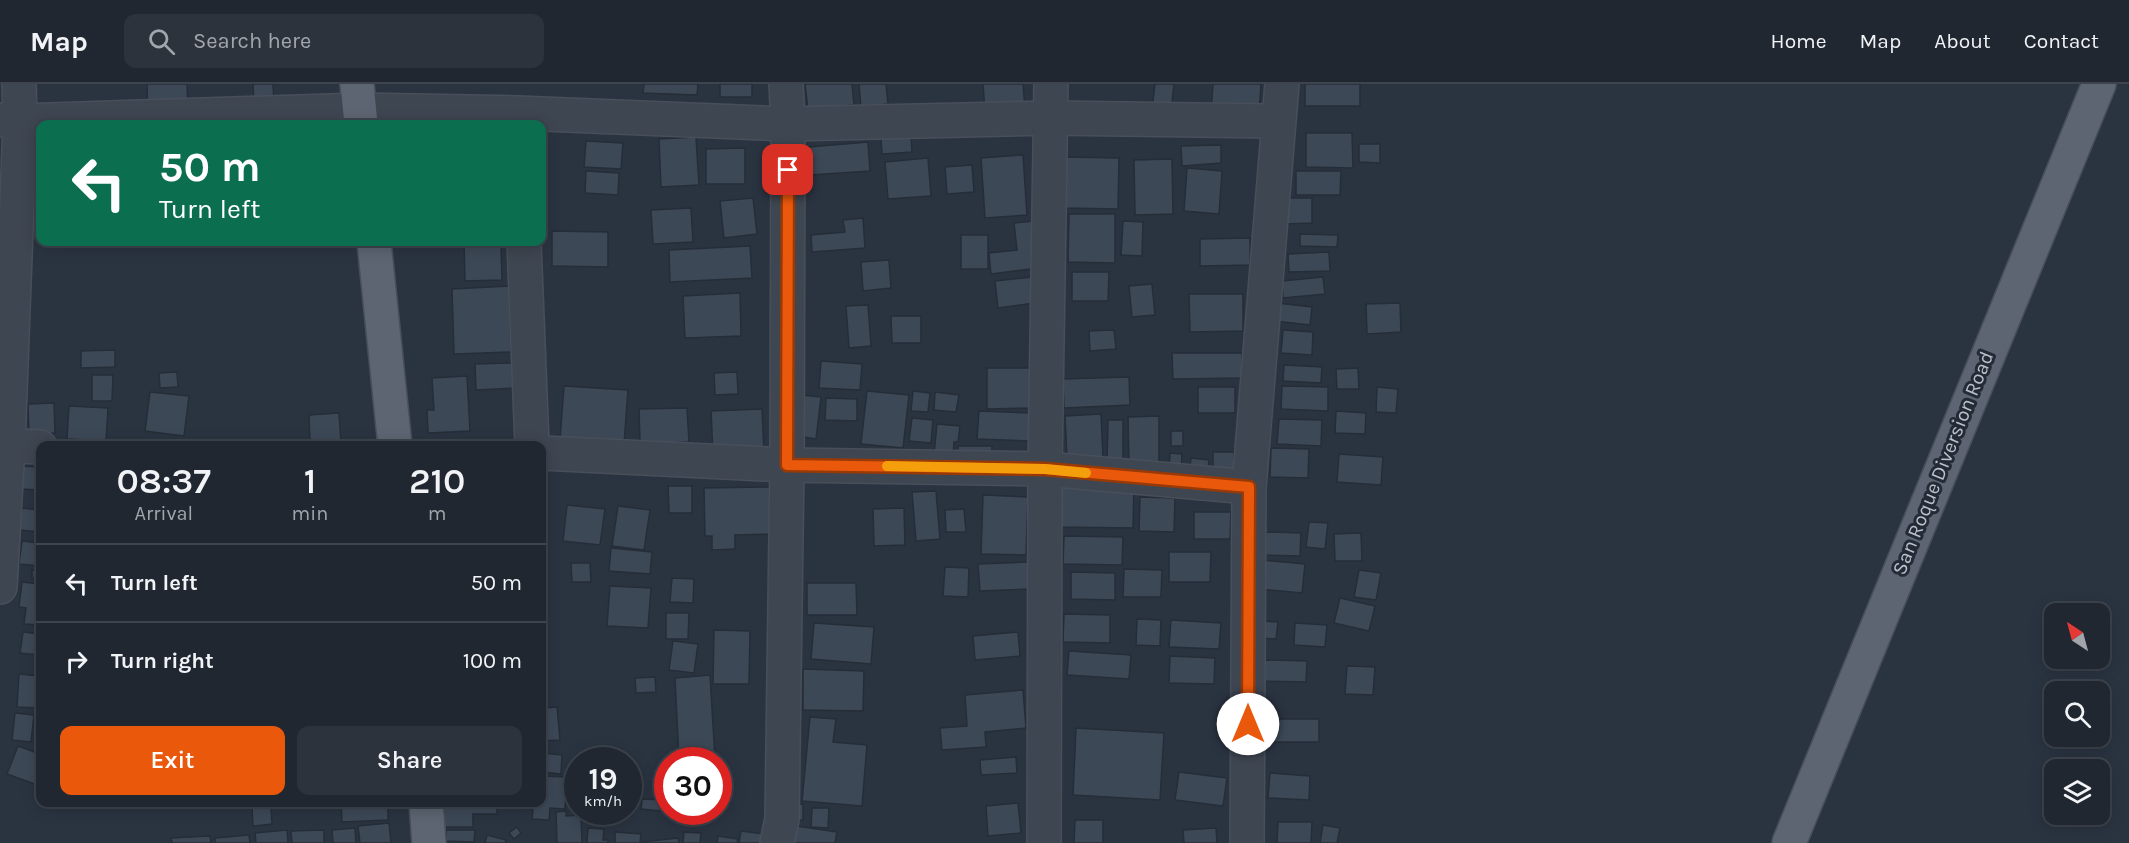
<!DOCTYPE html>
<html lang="en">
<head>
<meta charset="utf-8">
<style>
	body { margin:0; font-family:Karla,sans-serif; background:#2d333d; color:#f1f3f6; height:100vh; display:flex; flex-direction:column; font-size:22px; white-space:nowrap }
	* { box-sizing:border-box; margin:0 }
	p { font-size:20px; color:#a2a5ab }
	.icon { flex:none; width:33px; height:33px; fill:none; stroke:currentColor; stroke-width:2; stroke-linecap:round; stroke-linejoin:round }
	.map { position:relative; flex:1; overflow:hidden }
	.side { position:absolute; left:36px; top:357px; width:510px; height:366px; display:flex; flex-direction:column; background:#202731; border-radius:12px; box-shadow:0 3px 15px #0003,0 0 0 2px #3d444d }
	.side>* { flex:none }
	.banner { position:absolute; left:36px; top:36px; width:510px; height:126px; border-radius:12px; box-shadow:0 3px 15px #0003,0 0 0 2px #3d444d; background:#0b6e4f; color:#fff; overflow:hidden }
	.needle { width:39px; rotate:324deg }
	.buttons { position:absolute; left:2044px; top:519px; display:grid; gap:12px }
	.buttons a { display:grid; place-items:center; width:66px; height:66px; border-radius:12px; background:#202731; box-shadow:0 3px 15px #0003,0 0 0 2px #3d444d; font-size:30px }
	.speed { position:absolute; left:564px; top:663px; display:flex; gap:12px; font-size:30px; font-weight:700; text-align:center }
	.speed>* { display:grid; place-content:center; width:78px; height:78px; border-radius:50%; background:#202731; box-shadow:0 3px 15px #0003,0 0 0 2px #3d444d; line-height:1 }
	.speed small { font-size:15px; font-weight:400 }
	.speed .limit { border:9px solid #d22; background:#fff; color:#111 }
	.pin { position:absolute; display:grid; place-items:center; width:51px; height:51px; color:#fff; margin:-26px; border-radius:12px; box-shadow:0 3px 9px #0006 }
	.me { position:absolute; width:66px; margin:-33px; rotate:0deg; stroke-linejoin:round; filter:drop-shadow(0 0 4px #0008) }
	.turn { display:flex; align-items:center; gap:21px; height:126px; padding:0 24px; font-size:27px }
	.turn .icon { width:78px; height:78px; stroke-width:2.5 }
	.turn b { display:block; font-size:42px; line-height:51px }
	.eta { display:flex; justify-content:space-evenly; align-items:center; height:102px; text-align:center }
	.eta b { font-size:36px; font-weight:600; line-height:42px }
	.primary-button { display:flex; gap:12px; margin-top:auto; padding:12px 24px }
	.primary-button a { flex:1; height:69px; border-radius:12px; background:#ea580c; color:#fff; font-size:24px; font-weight:600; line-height:69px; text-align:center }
	.primary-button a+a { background:#2d333d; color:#f1f3f6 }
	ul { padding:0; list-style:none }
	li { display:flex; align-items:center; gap:18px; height:78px; padding:0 24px; border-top:2px solid #3d444d }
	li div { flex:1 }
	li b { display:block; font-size:22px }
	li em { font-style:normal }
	header { display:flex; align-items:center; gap:36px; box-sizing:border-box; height:84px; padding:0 30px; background:#202731; border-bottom:2px solid #3d444d }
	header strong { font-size:28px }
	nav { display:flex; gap:33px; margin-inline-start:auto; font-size:21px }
	.search { width:420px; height:54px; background:#2d333d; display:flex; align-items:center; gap:15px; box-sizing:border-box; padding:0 21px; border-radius:12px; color:#a2a5ab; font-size:22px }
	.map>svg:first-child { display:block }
	.building { fill:#3d4857; stroke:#252d38; stroke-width:1.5 }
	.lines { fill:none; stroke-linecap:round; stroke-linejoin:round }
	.minor-casing { stroke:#484f5a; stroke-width:36 }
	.major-casing { stroke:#484f5a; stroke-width:36 }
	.minor { stroke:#3e4651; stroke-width:33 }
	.major { stroke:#5c6571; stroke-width:33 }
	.route-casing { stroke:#983908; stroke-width:15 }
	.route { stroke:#ea580c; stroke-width:10 }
	.slow { stroke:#f59e0b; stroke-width:10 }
	.labels { text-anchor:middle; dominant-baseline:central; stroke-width:6; stroke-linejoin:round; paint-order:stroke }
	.street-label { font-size:20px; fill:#bbc1cb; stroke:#232b36 }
</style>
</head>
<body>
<header>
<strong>Map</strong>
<div class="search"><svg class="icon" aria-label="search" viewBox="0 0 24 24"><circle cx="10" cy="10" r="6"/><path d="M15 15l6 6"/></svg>Search here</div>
<nav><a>Home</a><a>Map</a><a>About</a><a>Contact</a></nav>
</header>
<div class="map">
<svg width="2129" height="759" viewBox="0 0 2129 759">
	<rect width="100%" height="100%" fill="#2a3441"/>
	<g class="building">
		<path d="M147,0h40l1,26 -40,2z"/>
		<path d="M253,0h20l1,19 -20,1z"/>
		<path d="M644,0h54l-1,11 -54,-2z"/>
		<rect x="720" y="0" width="32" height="13"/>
		<path d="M805,0h47l2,21 -46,4z"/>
		<path d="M859,0h27l2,20 -27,3z"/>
		<path d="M983,0h40l2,24 -40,3z"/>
		<path d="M1155,0h19l-3,28 -19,-2z"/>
		<path d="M1213,0h48l-2,31 -48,-3z"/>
		<rect x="1305" y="0" width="55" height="22"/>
		<path d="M1306,49h46l1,35 -47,-1z"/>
		<path d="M911,52l1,16 -30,2 -1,-16z"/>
		<path d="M696,53l3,48 -38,2 -2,-48z"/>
		<path d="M586,57l37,2 -2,26 -37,-2z"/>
		<path d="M868,58l2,29 -60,4 -1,-28z"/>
		<path d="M1359,60h21v19l-21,-1z"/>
		<path d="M1221,61v18l-39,3 -1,-20z"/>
		<path d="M745,64v36h-39v-35z"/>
		<path d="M1023,71l4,60 -42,3 -4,-60z"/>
		<path d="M1066,73l53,1 -1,51 -54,-1z"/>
		<path d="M928,74l3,38 -43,3 -3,-37z"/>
		<path d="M1172,75l1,55 -38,1 -1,-55z"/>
		<path d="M972,81l2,27 -27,2 -2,-27z"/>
		<path d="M1187,84l35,3 -3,43 -35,-3z"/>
		<path d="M586,87l33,2 -1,22 -33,-2z"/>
		<path d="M1296,87h45l-1,24h-44z"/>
		<path d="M753,114l4,36 -33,4 -4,-37z"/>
		<path d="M1285,114h27v25l-28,1z"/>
		<path d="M691,124l2,34 -40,2 -2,-34z"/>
		<path d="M1069,130h46v49l-47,-1z"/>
		<path d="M863,134l2,30 -53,4 -1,-17 34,-3 -2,-12z"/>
		<path d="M1034,137l5,47 -48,6 -2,-21 28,-3 -3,-27z"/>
		<path d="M1123,137l20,1 -1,34 -21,-1z"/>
		<path d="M552,147l56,1v35l-56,-1z"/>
		<path d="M1300,150l38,1 -1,12 -37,-1z"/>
		<rect x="961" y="151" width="27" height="34"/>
		<path d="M1250,154v27l-50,1v-27z"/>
		<path d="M464,158h37l1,38 -37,1z"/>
		<path d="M750,162l2,32 -82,4 -1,-32z"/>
		<path d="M1329,168l1,19 -41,1 -1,-18z"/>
		<path d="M889,176l2,28 -28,3 -2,-29z"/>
		<path d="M1072,188h37l-1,29h-36z"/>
		<path d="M1032,193l3,26 -37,5 -3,-27z"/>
		<path d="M1323,193l2,17 -42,4 -1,-17z"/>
		<path d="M1152,200l3,31 -23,2 -3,-31z"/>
		<path d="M509,202l2,66 -57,2 -2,-65z"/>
		<path d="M740,209l1,43 -56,2 -2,-42z"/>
		<path d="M1189,210h54v37l-53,1z"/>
		<path d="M1277,219l35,4 -2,18 -35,-4z"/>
		<path d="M1400,219l1,29 -34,2 -1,-30z"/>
		<path d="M868,221l3,41 -22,2 -3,-42z"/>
		<path d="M891,232h30v27h-29z"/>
		<path d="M1114,246l2,19 -26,2 -1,-20z"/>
		<path d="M1283,246l30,2 -1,23 -31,-2z"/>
		<path d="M115,266v17l-34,1v-17z"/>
		<path d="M1172,269h70v25l-69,1z"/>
		<path d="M821,277l41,3 -2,26 -41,-2z"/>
		<path d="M512,279l1,25 -37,2 -1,-26z"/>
		<path d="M1284,281l38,2 -1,16 -38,-2z"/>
		<path d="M987,284h43l1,40 -44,1z"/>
		<path d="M1358,284l1,21h-22l-1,-20z"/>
		<path d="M177,288l1,15 -18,1 -1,-15z"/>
		<path d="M737,288l1,22 -23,1 -1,-22z"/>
		<path d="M92,291h21l-1,26h-20z"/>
		<path d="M467,292l3,55 -42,2 -1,-23h7l-2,-32z"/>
		<path d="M1129,293l1,28 -66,3 -1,-29z"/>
		<path d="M564,302l64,4 -4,54 -64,-4z"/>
		<path d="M1282,302l46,1v24l-47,-2z"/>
		<rect x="1198" y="303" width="37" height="26"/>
		<path d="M1377,303l21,2 -2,24 -20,-1z"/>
		<path d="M867,307l42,4 -6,53 -42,-4z"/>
		<path d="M913,307l17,2 -2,19 -17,-1z"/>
		<path d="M150,308l39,4 -5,40 -39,-5z"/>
		<path d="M935,308l24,3 -3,17 -22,-2z"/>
		<path d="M802,311l19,2 -5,42 -18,-3z"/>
		<path d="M826,314l31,1v22l-32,-1z"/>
		<path d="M54,319l1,30 -26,1 -1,-30z"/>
		<path d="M69,322l39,2 -2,33 -39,-2z"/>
		<path d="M687,324l2,34 -49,2 -1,-35z"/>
		<path d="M762,325l2,44 -51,2 -2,-44z"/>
		<path d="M979,327l53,2 -1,28 -54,-2z"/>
		<path d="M1336,327l30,2 -1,21 -30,-1z"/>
		<path d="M339,329l2,29 -31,1 -1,-28z"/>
		<path d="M1101,330l2,43 -36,2 -2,-43z"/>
		<path d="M1159,332v48l-30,1 -1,-48z"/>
		<path d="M912,334l21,2 -2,23 -22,-2z"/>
		<path d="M1279,335l43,1 -1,26 -44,-2z"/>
		<path d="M1108,336h15v43h-16z"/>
		<path d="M937,340l23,2 -2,16h-4l-1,14 -19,-2z"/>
		<rect x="1171" y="347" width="12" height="15"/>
		<path d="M958,362h34l-1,17h-33z"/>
		<path d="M1271,364l38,1 -1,29 -38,-1z"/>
		<path d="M1213,368h21v27l-21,-1z"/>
		<path d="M1170,369l12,1 -1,18 -12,-1z"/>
		<path d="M1339,370l44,3 -2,28 -44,-3z"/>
		<path d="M1191,374l18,2 -2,17 -18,-3z"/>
		<path d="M21,382l19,1v23l-20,-1z"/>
		<path d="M1061,400l73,1 -1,43 -74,-1z"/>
		<path d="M668,402h24v27h-23z"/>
		<path d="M770,403l1,47 -36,1v14l-23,1v-14h-7l-1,-48z"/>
		<path d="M936,407l4,48 -24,2 -4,-49z"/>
		<path d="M983,411l45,2 -2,58 -45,-1z"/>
		<path d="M1140,413l35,1 -1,34 -35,-1z"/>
		<path d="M567,421l38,4 -5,36 -37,-4z"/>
		<path d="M618,422l32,4 -6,40 -32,-4z"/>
		<path d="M22,424l18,2v22l-21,-2z"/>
		<path d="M904,424l1,37 -31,1 -1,-37z"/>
		<path d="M964,425l2,23h-20l-1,-22z"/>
		<path d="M1194,428h37l-1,27h-36z"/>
		<path d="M1309,438l19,1 -3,26 -19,-2z"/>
		<path d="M1266,448l35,1 -1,23 -35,-1z"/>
		<path d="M1361,449l1,28h-27l-1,-27z"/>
		<path d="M1064,452l59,1 -1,28 -59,-1z"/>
		<path d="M22,457l18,2v23l-21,-2z"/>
		<path d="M611,464l41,4 -2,22 -41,-3z"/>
		<path d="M1169,468h42l-1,30h-41z"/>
		<rect x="542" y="474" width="5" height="148"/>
		<path d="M1262,476l43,4 -3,29 -42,-4z"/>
		<path d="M1030,478l1,27 -51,2 -2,-27z"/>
		<path d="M571,479h19l1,19h-19z"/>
		<path d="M945,483l24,1 -1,29 -25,-1z"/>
		<path d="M1124,485l38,1 -1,27h-38z"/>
		<path d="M32,486l8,1v8l-8,-1z"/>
		<path d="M1359,486l22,3 -5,27 -22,-3z"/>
		<path d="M1071,488l44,1v27l-44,-1z"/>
		<path d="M672,494l22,1 -1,24 -23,-1z"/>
		<path d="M22,498l18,2v41l-16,-1 2,-16 -7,-1z"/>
		<path d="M807,499h49l1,32h-50z"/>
		<path d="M610,502l41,2 -3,40 -41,-2z"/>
		<path d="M1340,514l35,8 -6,25 -35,-8z"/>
		<path d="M666,529h23l-1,26h-22z"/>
		<path d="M1064,530l46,1v28l-47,-1z"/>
		<path d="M1137,535l24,1 -1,26 -24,-1z"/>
		<path d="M1171,536l50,3 -2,26 -50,-2z"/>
		<path d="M1262,537l16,1 -2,17 -15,-1z"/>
		<path d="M814,539l60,4 -3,37 -60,-5z"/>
		<path d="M1295,539l32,2 -2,22 -31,-2z"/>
		<path d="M714,546l36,1 -1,53h-36z"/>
		<path d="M23,548l17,2 -2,21 -18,-2z"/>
		<path d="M1018,548l2,24 -45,4 -2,-24z"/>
		<path d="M673,557l25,3 -4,29 -25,-3z"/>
		<path d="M1069,567l62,4 -2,24 -62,-4z"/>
		<path d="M1170,572l45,2 -1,26 -45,-1z"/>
		<path d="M1265,576l42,1 -1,21 -42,-1z"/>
		<path d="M1347,582l28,1 -2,28 -28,-1z"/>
		<path d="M803,585l61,2 -1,40 -60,-1z"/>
		<path d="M19,590l21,2v32l-23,-1z"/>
		<path d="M710,591l5,83 -36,2 -4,-82z"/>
		<path d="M655,593l1,15 -20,1 -1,-15z"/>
		<path d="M1023,606l3,38 -41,4 1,15 -44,3 -2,-22 27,-2 -2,-31z"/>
		<path d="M557,623l3,33 -18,1v-33z"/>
		<path d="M15,629l19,2 -3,27 -19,-2z"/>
		<path d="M810,633l26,2 -3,23 34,3 -5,61 -60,-5z"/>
		<path d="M1261,635h58v23h-59z"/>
		<path d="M1076,644l88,5 -4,67 -87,-5z"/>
		<path d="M18,662l22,8v32l-33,-12z"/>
		<path d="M542,669l20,2 -1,19 -19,-2z"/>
		<path d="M1016,673l1,16 -36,2 -1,-15z"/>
		<path d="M1179,688l48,6 -4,28 -48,-6z"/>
		<path d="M1270,689l40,3 -1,24 -41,-2z"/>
		<path d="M542,692l25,1 -2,32 -15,-1 -1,12 -17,-1 1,-10 -19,-2v-5h28z"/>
		<rect x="572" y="700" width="6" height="19"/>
		<path d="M642,715l21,1 -1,11 -21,-2z"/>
		<path d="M341,718h47v18l-46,2z"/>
		<path d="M444,718h53v12h-24v13h-29z"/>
		<path d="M1018,719l3,30 -33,3 -2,-30z"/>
		<path d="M803,720v16l-12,1 -1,-16z"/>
		<path d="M271,723l1,17 -19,2 -1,-18z"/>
		<path d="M812,724h17l-1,20 -17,-1z"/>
		<path d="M566,727v5l15,-1 1,28h-25l-1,-31z"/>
		<path d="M1075,736h28v23h-29z"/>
		<path d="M1278,738h34l-1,21h-34z"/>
		<path d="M389,739l2,20h-31l-2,-17z"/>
		<path d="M1323,741l17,3 -3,15h-17z"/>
		<path d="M796,742l41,6 -2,11h-42z"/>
		<path d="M517,743l4,6 -7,6 -5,-6z"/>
		<path d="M355,744l1,15h-23l-1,-13z"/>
		<path d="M588,744l16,1 -1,11h5v3h-21z"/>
		<path d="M1216,744l1,15h-33l-1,-13z"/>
		<path d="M287,746l1,13h-32l-1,-10z"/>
		<path d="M324,746v13h-32l-1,-12z"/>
		<path d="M446,746h29l-1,12 -28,-1z"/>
		<path d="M741,747l30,4 -1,8h-31z"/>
		<path d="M615,748l26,2 -1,9h-25z"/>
		<path d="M684,748l17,1 -1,10h-17z"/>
		<path d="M249,751l1,8h-35v-5z"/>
		<path d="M487,751l19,5 -1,3h-20z"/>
		<path d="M210,752l1,7h-39l-1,-5z"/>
		<path d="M718,752l20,3 -1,4h-20z"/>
		<path d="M678,754l1,5h-37v-1z"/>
	</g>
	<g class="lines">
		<g class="minor-casing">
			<g id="minor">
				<path d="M0,36l20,1 340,-11 158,3 270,11 263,-6 226,3"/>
				<path d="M524,158l8,204"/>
				<path d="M0,361l40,2"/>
				<path d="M542,369l245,12 258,4 204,18"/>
				<path d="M0,503l8,-142 12,-324 -1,-37"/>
				<path d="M777,759l5,-24 5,-354 1,-341 -2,-40"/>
				<path d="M1044,759l1,-374 6,-385"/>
				<path d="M1247,759l2,-356 33,-403"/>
			</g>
		</g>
		<g class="major-casing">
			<g id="major">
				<path d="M357,0l4,40"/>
				<path d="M374,158l21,204"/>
				<path d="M426,718l3,41"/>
				<path d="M1789,759l310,-759"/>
			</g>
		</g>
		<use href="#minor" class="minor"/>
		<use href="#major" class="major"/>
	</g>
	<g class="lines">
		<g class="route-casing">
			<path id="route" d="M788,86l-1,295 258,4 204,18 -1,237"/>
		</g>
		<use href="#route" class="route"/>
		<path class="slow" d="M887,382l158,3 41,4"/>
	</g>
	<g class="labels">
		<g class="street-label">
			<text transform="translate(1943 379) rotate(-68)">San Roque Diversion Road</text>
		</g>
	</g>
</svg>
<div class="buttons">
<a><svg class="needle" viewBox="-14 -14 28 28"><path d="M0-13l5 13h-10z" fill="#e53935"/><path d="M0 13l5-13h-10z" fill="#a2a5ab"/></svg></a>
<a><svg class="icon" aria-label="search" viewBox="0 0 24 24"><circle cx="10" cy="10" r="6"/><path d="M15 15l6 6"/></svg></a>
<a><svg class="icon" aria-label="layers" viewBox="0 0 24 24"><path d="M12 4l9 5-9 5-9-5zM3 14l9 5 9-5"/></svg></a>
</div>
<div class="speed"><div>19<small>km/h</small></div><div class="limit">30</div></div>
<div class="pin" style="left:788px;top:86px;background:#d93025"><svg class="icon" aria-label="arrive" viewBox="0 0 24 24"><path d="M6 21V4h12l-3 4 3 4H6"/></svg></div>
<svg class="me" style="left:1248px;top:640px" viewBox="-20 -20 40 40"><circle r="19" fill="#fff"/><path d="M0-13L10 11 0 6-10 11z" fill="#ea580c"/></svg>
<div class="banner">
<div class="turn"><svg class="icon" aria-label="left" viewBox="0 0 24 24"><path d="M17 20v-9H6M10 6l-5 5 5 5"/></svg><div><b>50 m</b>Turn left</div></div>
</div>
<section class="side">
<div class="eta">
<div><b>08:37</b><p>Arrival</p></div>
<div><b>1</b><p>min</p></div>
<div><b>210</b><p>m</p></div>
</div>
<ul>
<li><svg class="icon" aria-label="left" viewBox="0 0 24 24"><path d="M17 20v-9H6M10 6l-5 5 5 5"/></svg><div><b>Turn left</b></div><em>50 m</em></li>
<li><svg class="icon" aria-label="right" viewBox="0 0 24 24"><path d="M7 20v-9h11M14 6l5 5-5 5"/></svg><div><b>Turn right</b></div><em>100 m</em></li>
</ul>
<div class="primary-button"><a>Exit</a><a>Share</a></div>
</section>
</div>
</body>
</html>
